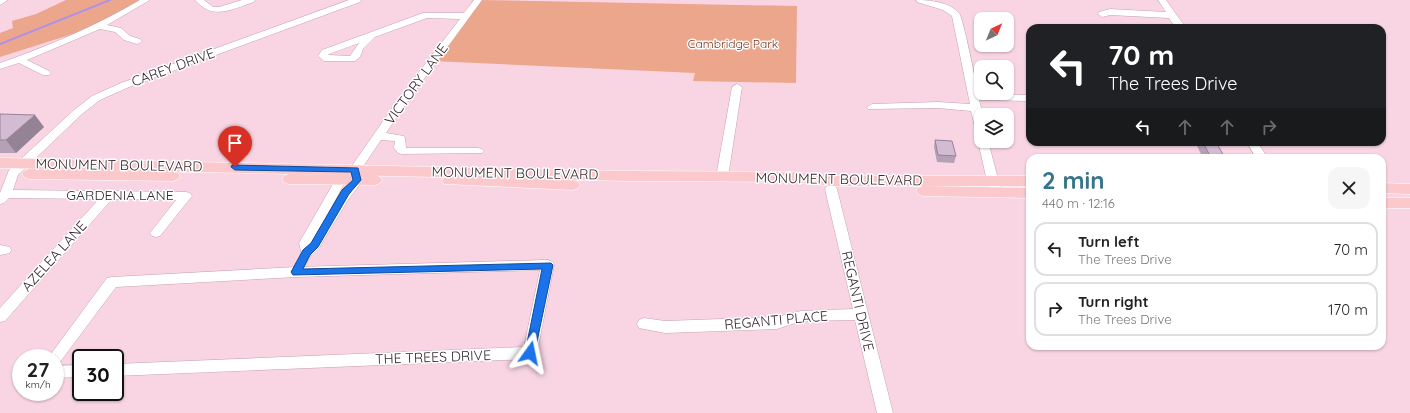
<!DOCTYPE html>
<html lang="en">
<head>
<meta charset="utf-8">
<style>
	body { margin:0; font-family:Quicksand,sans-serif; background:#f6f6f6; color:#202124; height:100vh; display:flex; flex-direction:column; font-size:15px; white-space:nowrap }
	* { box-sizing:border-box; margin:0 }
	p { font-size:13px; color:#757577 }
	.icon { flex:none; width:22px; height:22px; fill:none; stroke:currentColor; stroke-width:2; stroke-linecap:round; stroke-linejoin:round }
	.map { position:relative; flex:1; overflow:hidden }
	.side { position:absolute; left:1026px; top:154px; width:360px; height:196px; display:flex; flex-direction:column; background:#fff; border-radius:12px; box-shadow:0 1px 3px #0004 }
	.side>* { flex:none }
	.guide { position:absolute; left:1026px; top:24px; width:360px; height:122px; border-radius:12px; box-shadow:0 1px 3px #0004; background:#202124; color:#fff; overflow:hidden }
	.needle { width:26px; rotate:43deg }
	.buttons { position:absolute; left:974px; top:12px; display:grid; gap:8px }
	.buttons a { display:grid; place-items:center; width:40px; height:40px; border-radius:8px; background:#fff; box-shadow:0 1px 3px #0004; font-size:20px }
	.speed { position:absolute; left:12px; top:349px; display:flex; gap:8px; font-size:20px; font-weight:700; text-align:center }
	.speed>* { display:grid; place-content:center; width:52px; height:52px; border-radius:50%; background:#fff; box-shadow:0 1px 3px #0004; line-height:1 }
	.speed small { font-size:10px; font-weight:400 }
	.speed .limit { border:2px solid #111; border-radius:6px; background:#fff; color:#111 }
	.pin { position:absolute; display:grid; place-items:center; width:34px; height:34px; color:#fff; margin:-41px -17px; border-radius:50% 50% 50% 0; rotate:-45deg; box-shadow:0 0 4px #0007 }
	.pin .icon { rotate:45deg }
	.me { position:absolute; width:44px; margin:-22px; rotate:12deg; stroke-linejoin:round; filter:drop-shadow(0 0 3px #0008) }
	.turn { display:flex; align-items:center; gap:14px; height:84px; padding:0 16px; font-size:18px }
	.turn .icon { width:52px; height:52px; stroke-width:2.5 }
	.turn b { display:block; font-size:28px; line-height:34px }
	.lanes { display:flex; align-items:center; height:38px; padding:0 16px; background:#0003; justify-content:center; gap:20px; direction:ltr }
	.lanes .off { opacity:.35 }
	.round { display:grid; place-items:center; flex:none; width:42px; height:42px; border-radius:12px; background:#f6f6f6 }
	.headline { display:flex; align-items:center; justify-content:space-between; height:68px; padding:0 16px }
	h1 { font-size:24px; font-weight:800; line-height:30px; color:#36758a }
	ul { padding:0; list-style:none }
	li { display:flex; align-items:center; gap:12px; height:54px; margin:0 8px 6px; padding:0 8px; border:2px solid #e0e0e0; border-radius:12px }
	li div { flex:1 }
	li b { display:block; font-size:15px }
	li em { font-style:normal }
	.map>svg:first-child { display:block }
	.green { fill:#eca68c }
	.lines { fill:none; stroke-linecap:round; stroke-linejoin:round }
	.stream { stroke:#b091e8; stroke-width:2 }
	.minor-casing { stroke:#c5a3b1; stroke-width:1 }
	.major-casing { stroke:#fff; stroke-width:1 }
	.minor { fill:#fff; fill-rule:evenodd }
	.major { fill:#fbc8cb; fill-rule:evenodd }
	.wall { fill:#b5a1b6 }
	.shaded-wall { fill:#948394 }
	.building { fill:#d3bbd4; stroke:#948394 }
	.route { fill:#1a73e8; stroke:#114b97 }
	.labels { text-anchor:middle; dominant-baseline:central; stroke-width:3; stroke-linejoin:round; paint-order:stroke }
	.far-park-label { font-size:12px; fill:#72341b; stroke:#fff }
	.street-label { font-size:14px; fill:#35282e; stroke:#fff }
</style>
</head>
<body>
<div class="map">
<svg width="1410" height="413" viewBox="0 0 1410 413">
	<rect width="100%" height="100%" fill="#f9d5e4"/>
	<g class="green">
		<path d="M66,0h80l-48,26 -98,31v-24l13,-5 -1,-7 24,-7z"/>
		<path d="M478,0l319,6 -1,77 -103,-2 2,-8 -263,-12z"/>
	</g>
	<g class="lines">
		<path class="stream" d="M0,44l110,-44"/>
		<g class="minor-casing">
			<g id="minor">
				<path d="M0,0h8l-8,5z"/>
				<path d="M140,0h10l-43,25 14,3 9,8 10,3 2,2 -2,2 -3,1 -13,-4 -9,-8 -15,-3 -73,31 22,11 2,2 -2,2h-6l-24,-12 -19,6v-6c48,-17 96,-37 140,-63z"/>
				<path d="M195,0h9l9,7h6l23,-7h13l-1,2c-22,7 -41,19 -59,-2z"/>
				<path d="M349,0h12l-1,2 -231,85 -29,13 -18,14 -64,61 -5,15 173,2 4,1 2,3 -32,40 -4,1 -4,-1 -2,-3 26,-33 -64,-1 -107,122 -5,1v-14l99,-109 -90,-1 -5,5 -4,1v-11l9,-23 65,-60 18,-14 29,-13z"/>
				<path d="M474,0h8l-72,98 -24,35 18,3 1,2 1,10h72l4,1 2,2 -2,2 -80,1 -4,-1 -4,-5 1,-7 -14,-1 -21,31 3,9 -15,20 -29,48 -7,7 -5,2 -5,-2 -3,-12 38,-66 14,-10 51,-73 58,-75 -33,-1 -52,19 -12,12 -3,8 -5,4h-31l-6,-5 4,-6 101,-37h41zM359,43l-9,13 -22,-1 1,-1zM351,178l-26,41 20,-37z"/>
				<path d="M916,0c14,0 33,2 43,13 4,4 17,70 19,81l52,1v6l-51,-1 4,15h-2v19l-5,-3 -5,-20 -33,-3 -70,1 -1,-2 5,-3 66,-2 32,2 -18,-88 -9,-6 -26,-8z"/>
				<path d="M1158,0h8l20,28h-10l-7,-10 -59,-3 -8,2 -4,-3 1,-2 11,-3 56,3z"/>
				<path d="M737,84l5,3 -14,90 -2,3h-8l-2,-3 16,-90z"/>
				<path d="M981,138v3h7l13,49 -2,3h-8l-2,-3 -11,-49z"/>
				<path d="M1247,142h10l11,16h-12z"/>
				<path d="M831,185l4,1 2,3 56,224h-16l-22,-93 -54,1 -24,8 -112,4 -26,-5 -2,-4 2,-4 5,-2 21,3 112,-4 24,-6 52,-2 -28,-120 2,-3z"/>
				<path d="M0,245l10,2 1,3 -1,3 -10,2z"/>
				<path d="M548,260l5,2 1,3 -17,88 -2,4 -5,2 -415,17v-12l409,-17 16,-77 -244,7 -180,10 -56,75 -5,2v-6h-7l59,-80 5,-1 184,-10z"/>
				<path d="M81,365v12l-26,1v-12z"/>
			</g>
		</g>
		<g class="major-casing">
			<g id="major">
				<path d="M0,158l628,13 163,1 42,4h197v10h-197l-42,-4 -163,-1 -628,-13z"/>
				<path d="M29,169l144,2 5,2 2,3 -2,3 -5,2 -144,-2 -5,-2 -2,-3 2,-3z"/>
				<path d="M289,174l86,1 5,2 2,3 -2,3 -5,2 -86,-1 -5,-2 -2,-3 2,-3z"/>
				<path d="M449,176l124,4 5,2 2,3 -2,3 -5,2 -129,-6 -2,-3 2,-3z"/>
				<path d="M1382,183l28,1v10l-28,-1z"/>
				<path d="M923,186l107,2v10l-107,-2 -5,-2 -2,-3 2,-3z"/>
				<rect x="1382" y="198" width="28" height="10"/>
			</g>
		</g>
		<use href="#minor" class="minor"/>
		<use href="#major" class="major"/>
	</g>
	<g class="wall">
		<path d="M0,114l44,13 -28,26h-16z"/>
		<path d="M935,140l21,16 -2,7 -17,-1 -3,-15z"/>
		<path d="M1195,142h21l9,16h-22z"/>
	</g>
	<path class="shaded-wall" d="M35,115l9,12 -28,26 -10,-13z"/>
	<g class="building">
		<path d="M0,114l35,1 -29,25h-6z"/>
		<path d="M935,140l17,1 4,15 -18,-1z"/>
		<path d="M1203,142h13l9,16h-14z"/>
	</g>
	<path class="route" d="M232,165l126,3 3,12 -12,14 -31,53 -8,8 -7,14 248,-6 2,2 -19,91 -4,1 -4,-1 -1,-3 17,-84 -249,6 -2,-3 12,-22 8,-7 31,-53 11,-10 -2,-8 -116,-2 -4,-3z"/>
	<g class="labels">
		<g class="far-park-label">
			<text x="733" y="43">Cambridge Park</text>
		</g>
		<g class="street-label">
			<text transform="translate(173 67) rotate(-20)">CAREY DRIVE</text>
			<text transform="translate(416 84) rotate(-54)">VICTORY LANE</text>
			<text transform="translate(119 165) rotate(1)">MONUMENT BOULEVARD</text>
			<text transform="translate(515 173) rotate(1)">MONUMENT BOULEVARD</text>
			<text transform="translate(839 179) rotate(1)">MONUMENT BOULEVARD</text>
			<text x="120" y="195">GARDENIA LANE</text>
			<text transform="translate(54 256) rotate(-48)">AZELEA LANE</text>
			<text transform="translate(858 301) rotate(77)">REGANTI DRIVE</text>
			<text transform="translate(776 320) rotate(-5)">REGANTI PLACE</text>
			<text transform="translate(433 357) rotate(-2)">THE TREES DRIVE</text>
		</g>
	</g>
</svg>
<div class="buttons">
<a><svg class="needle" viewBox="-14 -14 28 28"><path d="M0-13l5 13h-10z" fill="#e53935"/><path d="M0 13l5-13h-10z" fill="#757577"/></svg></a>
<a><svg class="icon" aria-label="search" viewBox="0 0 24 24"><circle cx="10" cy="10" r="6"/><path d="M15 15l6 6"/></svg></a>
<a><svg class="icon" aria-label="layers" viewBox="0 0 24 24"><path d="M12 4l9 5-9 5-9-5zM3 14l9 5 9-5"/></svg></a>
</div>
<div class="speed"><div>27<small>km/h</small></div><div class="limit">30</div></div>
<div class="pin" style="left:235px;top:167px;background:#d93025"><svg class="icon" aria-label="arrive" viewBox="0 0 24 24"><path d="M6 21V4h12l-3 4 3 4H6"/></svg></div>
<svg class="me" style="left:530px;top:353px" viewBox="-20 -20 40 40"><path d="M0-17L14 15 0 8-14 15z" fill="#1a73e8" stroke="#fff" stroke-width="4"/></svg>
<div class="guide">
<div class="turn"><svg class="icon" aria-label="left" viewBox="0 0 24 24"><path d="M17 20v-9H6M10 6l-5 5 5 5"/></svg><div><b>70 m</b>The Trees Drive</div></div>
<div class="lanes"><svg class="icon" aria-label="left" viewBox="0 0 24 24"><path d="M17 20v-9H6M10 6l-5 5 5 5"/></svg><svg class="icon off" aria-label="ahead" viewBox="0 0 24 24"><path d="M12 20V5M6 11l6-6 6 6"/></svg><svg class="icon off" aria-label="ahead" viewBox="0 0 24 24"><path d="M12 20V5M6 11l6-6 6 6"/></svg><svg class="icon off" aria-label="right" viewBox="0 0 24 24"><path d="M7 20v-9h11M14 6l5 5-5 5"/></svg></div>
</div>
<section class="side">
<div class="headline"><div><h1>2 min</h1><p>440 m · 12:16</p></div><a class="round"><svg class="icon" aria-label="close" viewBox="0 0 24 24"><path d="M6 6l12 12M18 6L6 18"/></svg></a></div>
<ul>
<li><svg class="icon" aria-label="left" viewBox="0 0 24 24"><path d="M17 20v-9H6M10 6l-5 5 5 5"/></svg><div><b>Turn left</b><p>The Trees Drive</p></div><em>70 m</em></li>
<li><svg class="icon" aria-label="right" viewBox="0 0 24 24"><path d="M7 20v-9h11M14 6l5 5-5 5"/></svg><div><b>Turn right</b><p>The Trees Drive</p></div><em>170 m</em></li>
</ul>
</section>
</div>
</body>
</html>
